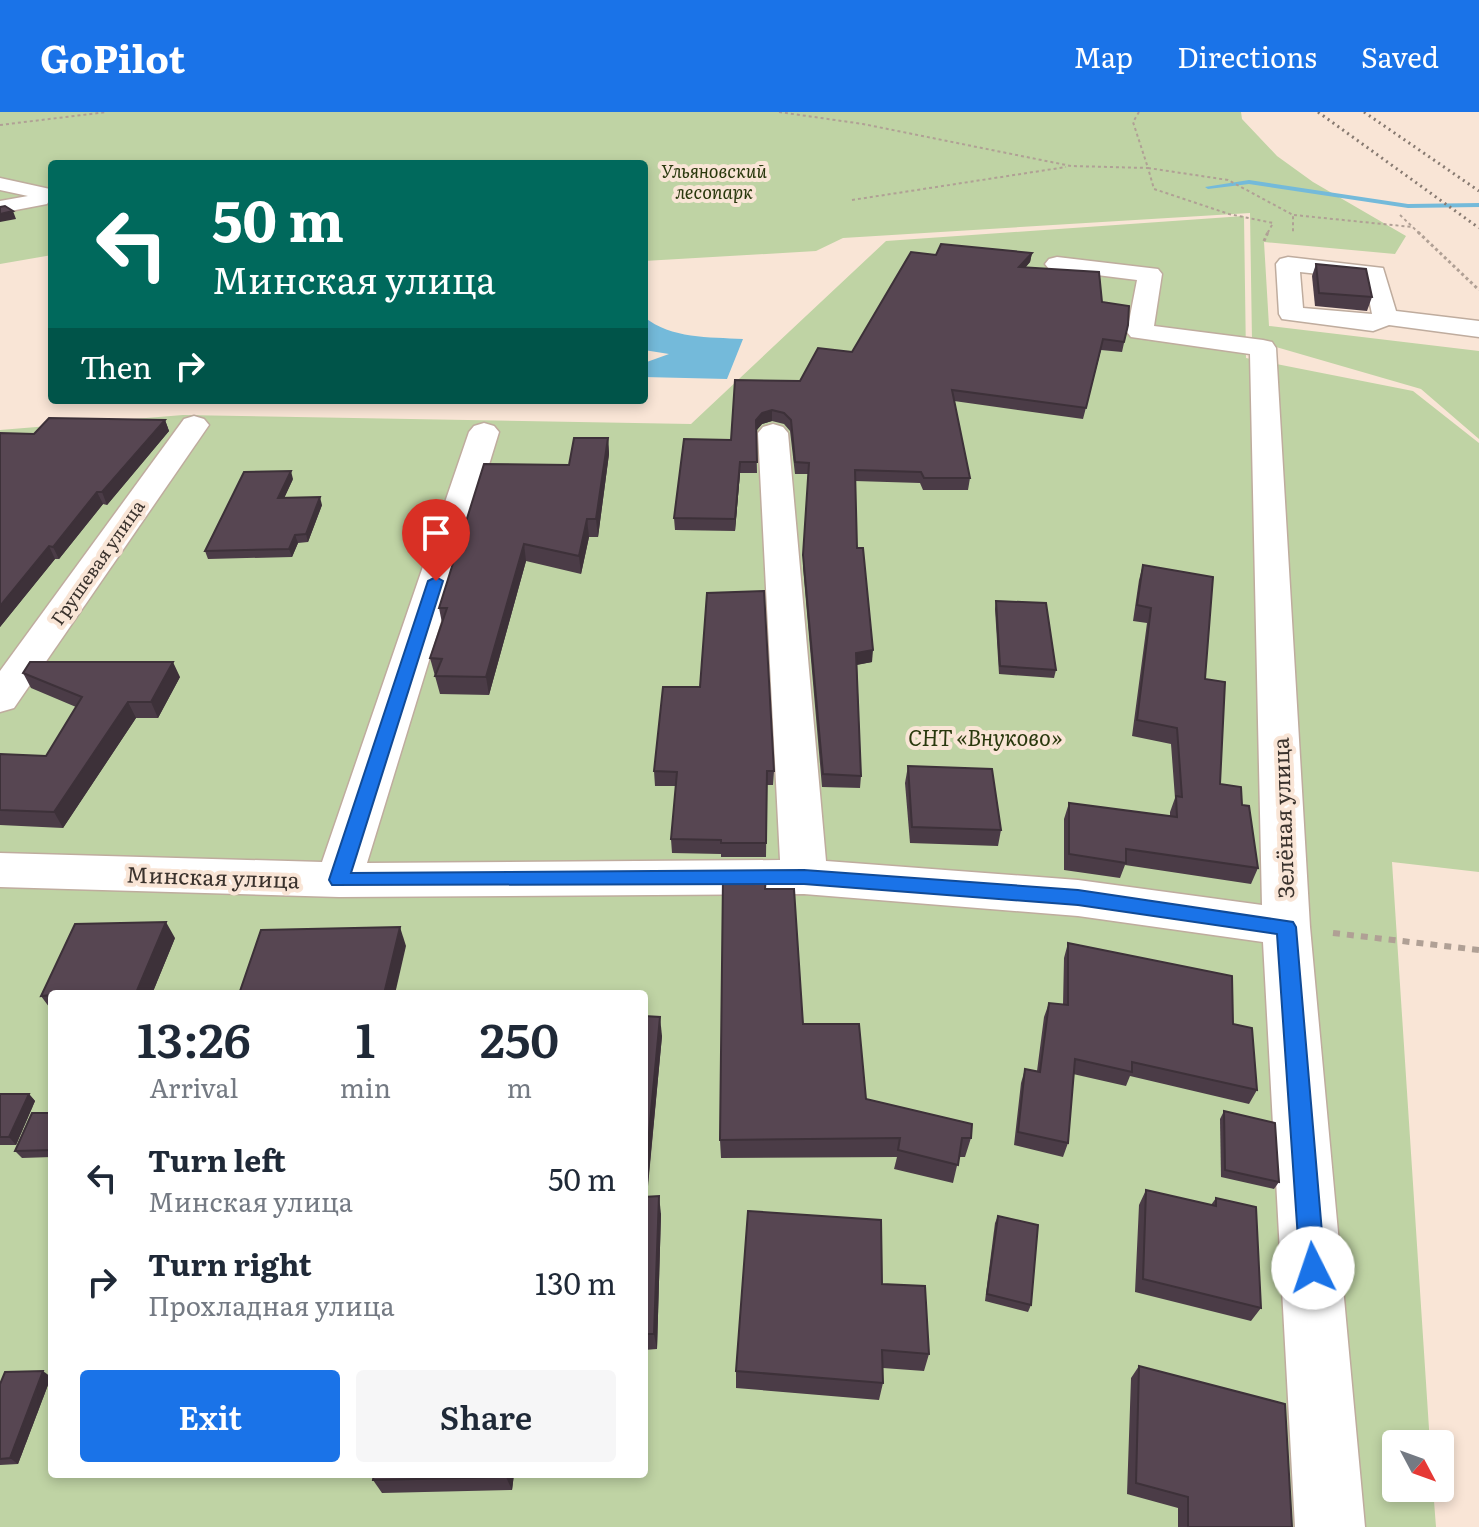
<!DOCTYPE html>
<html lang="en">
<head>
<meta charset="utf-8">
<style>
	body { margin:0; font-family:Literata,serif; background:#f6f6f7; color:#1f2937; height:100vh; display:flex; flex-direction:column; font-size:30px; white-space:nowrap }
	* { box-sizing:border-box; margin:0 }
	p { font-size:26px; color:#747a83 }
	.icon { flex:none; width:44px; height:44px; fill:none; stroke:currentColor; stroke-width:2; stroke-linecap:round; stroke-linejoin:round }
	.map { position:relative; flex:1; overflow:hidden }
	.drawer { position:absolute; left:48px; top:878px; width:600px; height:488px; display:flex; flex-direction:column; background:#fff; border-radius:8px; box-shadow:0 4px 12px #0003 }
	.drawer>* { flex:none }
	.banner { position:absolute; left:48px; top:48px; width:600px; height:244px; border-radius:8px; box-shadow:0 4px 12px #0003; background:#00695c; color:#fff; overflow:hidden }
	.needle { width:52px; rotate:131deg }
	.tools { position:absolute; left:1382px; top:1318px; display:grid; gap:16px }
	.tools a { display:grid; place-items:center; width:72px; height:72px; border-radius:8px; background:#fff; box-shadow:0 4px 12px #0003; font-size:40px }
	.pin { position:absolute; display:grid; place-items:center; width:68px; height:68px; color:#fff; margin:-82px -34px; border-radius:50% 50% 50% 0; rotate:-45deg; box-shadow:0 0 8px #0007 }
	.pin .icon { rotate:45deg }
	.me { position:absolute; width:88px; margin:-44px; rotate:356deg; stroke-linejoin:round; filter:drop-shadow(0 0 6px #0008) }
	.turn { display:flex; align-items:center; gap:28px; height:168px; padding:0 32px; font-size:36px }
	.turn .icon { width:104px; height:104px; stroke-width:2.5 }
	.turn b { display:block; font-size:56px; line-height:68px }
	.then { display:flex; align-items:center; height:76px; padding:0 32px; background:#0003; gap:16px; font-size:30px }
	.eta { display:flex; justify-content:space-evenly; align-items:center; height:136px; text-align:center }
	.eta b { font-size:48px; font-weight:600; line-height:56px }
	.primary-button { display:flex; gap:16px; margin-top:auto; padding:16px 32px }
	.primary-button a { flex:1; height:92px; border-radius:8px; background:#1a73e8; color:#fff; font-size:32px; font-weight:600; line-height:92px; text-align:center }
	.primary-button a+a { background:#f6f6f7; color:#1f2937 }
	ul { padding:0; list-style:none }
	li { display:flex; align-items:center; gap:24px; height:104px; padding:0 32px }
	li div { flex:1 }
	li b { display:block; font-size:30px }
	li em { font-style:normal }
	header { display:flex; align-items:center; gap:48px; box-sizing:border-box; height:112px; padding:0 40px; background:#1a73e8; color:#fff }
	header strong { font-size:38px }
	nav { display:flex; gap:44px; margin-inline-start:auto; font-size:28px }
	.map>svg:first-child { display:block }
	.green { fill:#bfd3a4; fill-rule:evenodd }
	.water { fill:#74bada }
	.lines { fill:none; stroke-linecap:round; stroke-linejoin:round }
	.stream { fill:#74bada; fill-rule:evenodd }
	.minor-casing { stroke:#bfac9e; stroke-width:3 }
	.path-far2 { stroke:#b0a095; stroke-width:2; stroke-dasharray:3 3; stroke-linecap:butt }
	.path-far1 { stroke:#b0a095; stroke-width:3; stroke-dasharray:3 3; stroke-linecap:butt }
	.path { stroke:#b0a095; stroke-width:6; stroke-dasharray:7 7; stroke-linecap:butt }
	.minor { fill:#fff; fill-rule:evenodd }
	.rail { stroke:#877a71; stroke-width:3; stroke-dasharray:2 4; stroke-linecap:butt }
	.wall { fill:#4b3c47 }
	.shaded-wall { fill:#3d3139 }
	.building { fill:#574652; stroke:#3d3139; stroke-width:2 }
	.route { fill:#1a73e8; stroke:#114b97; stroke-width:2 }
	.labels { text-anchor:middle; dominant-baseline:central; stroke-width:8; stroke-linejoin:round; paint-order:stroke }
	.far-park-label { font-size:18px; font-style:italic; fill:#29380d; stroke:#f9e5d6 }
	.far-street-label { font-size:18px; fill:#3a322d; stroke:#f9e5d6 }
	.park-label { font-size:22px; font-style:italic; fill:#29380d; stroke:#f9e5d6 }
	.street-label { font-size:22px; fill:#3a322d; stroke:#f9e5d6 }
</style>
</head>
<body>
<header>
<strong>GoPilot</strong>
<nav><a>Map</a><a>Directions</a><a>Saved</a></nav>
</header>
<div class="map">
<svg width="1479" height="1415" viewBox="0 0 1479 1415">
	<rect width="100%" height="100%" fill="#f9e5d6"/>
	<g class="green">
		<path d="M0,0h1241l1,7 35,37 36,26 93,54 -11,18 -131,-12 5,84 210,25v88l-58,-50 -169,-49 -2,-127 -407,25 -27,13 -172,10v-97h-592v91l-52,9z"/>
		<path d="M1244,104l2,142 167,33 66,52v429l-87,-10 38,582h-34v44h37l3,39h-1436v-1097l183,-15 508,9 195,-183zM52,882h592v480h-592z"/>
	</g>
	<path class="water" d="M644,205c28,22 64,20 99,22l-16,40 -83,-2v-14l25,-9 -25,-4z"/>
	<g class="lines">
		<path class="stream" d="M1249,68l159,24 71,-1v4l-71,1 -159,-24 -41,5 -3,-2z"/>
		<g class="minor-casing">
			<g id="minor">
				<path d="M0,66l50,11 2,7 -5,8 -47,9v-12l28,-5 -28,-6z"/>
				<path d="M1057,145l101,12 4,5 -8,52 109,14 9,2 4,6 34,579 55,600h-70l-32,-585 -185,-26 -274,-22 -465,3 -339,-10v-34l322,9 147,-430 5,-6 10,-3 10,3 5,6 -132,431 413,-3 -22,-427 5,-6 10,-3 10,3 5,6 38,428 252,19 184,25 -12,-551 -119,-17 -4,-5 10,-52 -88,-11 -4,-5 4,-5z"/>
				<path d="M1288,145l95,11 13,43 83,10v16l-90,-12 -16,6 -91,-12 -3,-5 -3,-50 4,-5zM1300,160l65,7 7,35 -69,-6z"/>
				<path d="M194,304l10,3 5,6 -195,283 -14,4v-41l184,-252z"/>
			</g>
		</g>
		<g class="path-far2">
			<path d="M779,0l84,12 208,42 77,2 6,21 75,25 44,9 -6,11"/>
			<path d="M1139,0l-6,10 15,46 80,12 65,35v19"/>
			<path d="M0,13l107,-13"/>
			<path d="M852,88l214,-33"/>
			<path d="M1294,103l118,12"/>
			<path d="M1400,103l20,19"/>
		</g>
		<g class="path-far1">
			<path d="M1418,120l61,58"/>
			<path d="M1264,129l4,-9"/>
		</g>
		<path class="path" d="M1333,821l146,17"/>
		<use href="#minor" class="minor"/>
		<g class="rail">
			<path d="M1318,0l161,116"/>
			<path d="M1364,0l115,79"/>
		</g>
	</g>
	<g class="wall">
		<path d="M1032,141l-2,9 -5,6 77,34 26,23 -6,27 -21,-2 -18,69 -129,-18 16,77 -2,12h-45l-3,-7 -65,-2 2,67 15,114 -15,3 4,111 -1,12 -38,-1 -19,-220 5,-93h-13l-5,-43 -6,-7 -12,-3 -10,3 -6,7 1,42h-17l-5,58 -60,-1 -1,-12 57,-78 69,-59 52,-29 84,-97z"/>
		<path d="M1316,152l56,33 -5,14 -52,-5 -3,-30z"/>
		<path d="M165,308l4,11 -62,74 -4,-1 -44,55h-4l-55,68v-194l34,1z"/>
		<path d="M608,326l1,16 -11,83h-9l-8,37 -55,-13 -37,134 -49,-1 -10,-36 12,-35 -3,-15 130,-143z"/>
		<path d="M293,367l-9,19 38,7 -14,37 -10,1 -6,14 -84,2 -3,-8z"/>
		<path d="M1143,453l62,114 15,105 22,21 16,63 -7,16 -126,-19 -5,13 -56,-8v-51l5,-16 101,13v-4l5,-14 -4,-54 -39,-8 15,-113 -14,-2 6,-41z"/>
		<path d="M996,489l60,69 -2,8 -55,-4 -4,-65z"/>
		<path d="M23,561l157,4 -22,41h-22l-73,110 -63,-3v-71l46,2 30,-49 -45,-19z"/>
		<path d="M908,654l93,64 -3,16 -88,-3 -5,-60z"/>
		<path d="M654,659h120l-1,14h-6l-1,72h-45v-3l-49,-1 -1,-14 5,-53h-21z"/>
		<path d="M765,777l38,135 63,75 105,39 -6,19h-6l-6,26 -59,-14 3,-12 -176,1 -1,-18z"/>
		<path d="M175,826l-23,56h-100v17l-11,-15z"/>
		<path d="M1068,831l165,81 24,66 -8,14 -119,-28 -4,10 -53,-12 -5,69 -5,14 -49,-12 7,-62 4,-14 12,2 7,-54 5,-14 14,2 1,-47z"/>
		<path d="M644,904l18,20 -15,161 14,17 -4,135 -13,1z"/>
		<path d="M0,982h29l6,7 -19,44h-16z"/>
		<path d="M1224,999l55,71 -5,7 -53,-12 -1,-58z"/>
		<path d="M52,1001v44l-30,1 -7,-7z"/>
		<path d="M1146,1078l65,15 5,-7 45,110 -10,13 -116,-29 4,-87z"/>
		<path d="M998,1104l33,89 -3,7 -43,-11 10,-78z"/>
		<path d="M882,1172l47,70 -5,17 -41,-3v15l-4,17 -143,-12v-17z"/>
		<path d="M1139,1254l153,161h-114v-19l-51,-14 4,-116z"/>
		<path d="M51,1265l-33,87 -18,1v-81z"/>
		<path d="M374,1362h140l-2,16 -130,3 -9,-13z"/>
	</g>
	<g class="shaded-wall">
		<path d="M13,99l3,8 -16,3v-8z"/>
		<path d="M1032,141l-2,9 -13,15 2,-10z"/>
		<path d="M772,298v11l-10,3 -6,7v-11l6,-7z"/>
		<path d="M165,308l4,11 -62,74 -5,-13z"/>
		<path d="M608,326l1,16 -11,83 -2,-18z"/>
		<path d="M740,350v11l-5,58v-12z"/>
		<path d="M291,359l2,8 -12,26 -3,-7z"/>
		<path d="M97,380l6,12 -44,55 -6,-12z"/>
		<path d="M320,385l2,8 -14,37 -2,-8z"/>
		<path d="M587,407l2,18 -8,37 -2,-18z"/>
		<path d="M295,423l3,8 -6,14 -3,-8z"/>
		<path d="M524,432l2,17 -37,134 -3,-18z"/>
		<path d="M49,434l6,13 -55,68v-21z"/>
		<path d="M873,538l-1,12 -17,3 1,-12z"/>
		<path d="M173,550l7,15 -22,41 -7,-16z"/>
		<path d="M128,590l8,16 -73,110 -9,-16z"/>
		<path d="M166,810l9,16 -23,56h-16z"/>
		<path d="M400,815l6,19 -11,48h-11z"/>
		<path d="M660,905l2,19 -17,178 -1,-29z"/>
		<path d="M29,982l6,7 -19,44 -7,-8z"/>
		<path d="M659,1084l2,18 -4,135 -3,-15z"/>
		<path d="M43,1259l8,6 -33,87 -8,-6z"/>
		<path d="M507,1362h7l-2,16 -6,-13z"/>
	</g>
	<g class="building">
		<path d="M5,94l8,5 -13,3v-7z"/>
		<path d="M941,132l91,9 -13,14 80,5 3,30 27,4 -1,19 -4,17 -21,-3 -17,69 -134,-18 18,88h-46l-3,-6 -66,-2 2,78h6l10,102 -17,3 5,123 -38,-2 -20,-219 6,-92 -14,-1 -4,-42 -7,-7 -12,-3 -10,3 -6,7 1,42h-17l-5,57 -61,-1 10,-79 47,1 4,-60 65,1 18,-33 34,4 59,-100 25,3z"/>
		<path d="M1316,152l50,5 6,28 -53,-4z"/>
		<path d="M49,306l116,2 -63,72h-5l-44,55 -4,-1 -49,60v-173l34,1z"/>
		<path d="M574,326h34l-12,81h-9l-8,37 -55,-12 -38,133 -51,-1 7,-17 -12,-1 17,-50h-8l45,-144 85,1z"/>
		<path d="M291,359l-13,27 42,-1 -14,37 -11,1 -6,14 -84,2 39,-79z"/>
		<path d="M1143,453l70,12 -8,102 20,3 -5,102 21,3 1,18 7,1 9,62 -132,-19v14l-57,-9v-51l108,14 -1,-21 6,1 -5,-69 -40,-8 14,-112 -14,-3z"/>
		<path d="M764,479l10,180h-7l-1,72h-45v-3l-50,-1 6,-67 -23,-1 9,-84h37l7,-94z"/>
		<path d="M996,489l50,2 10,67 -56,-4z"/>
		<path d="M30,550h143l-22,40h-23l-74,110 -54,-2v-56l46,2 36,-59 -59,-24z"/>
		<path d="M908,654l84,3 9,61 -89,-3z"/>
		<path d="M723,765h43l-1,12h29l9,135h56l7,75 106,25 -1,14h-9l-4,27 -60,-15 2,-12 -180,2z"/>
		<path d="M166,810l-30,71 -84,1v1l-11,1 34,-72z"/>
		<path d="M400,815l-16,67h-145l22,-64z"/>
		<path d="M1068,831l164,33 1,48 19,4 5,62 -125,-28v10l-57,-13 -7,84 -50,-11 7,-63 15,3 9,-69 19,2z"/>
		<path d="M644,904l16,1 -16,168z"/>
		<path d="M0,982h29l-20,43h-9z"/>
		<path d="M1224,999l51,12 4,59 -54,-12z"/>
		<path d="M32,1001h20v37l-37,1z"/>
		<path d="M1146,1078l70,16v-8l40,9 5,101 -118,-29z"/>
		<path d="M659,1084l-5,138h-10v-137z"/>
		<path d="M748,1099l133,9 1,64 43,2 4,68 -47,-4 1,33 -147,-12z"/>
		<path d="M998,1104l40,9 -7,80 -44,-11z"/>
		<path d="M1139,1254l146,38 7,123h-104v-30l-52,-14z"/>
		<path d="M43,1259l-33,87 -10,1v-75l5,-12z"/>
		<path d="M374,1362h133l-1,3 -133,3z"/>
	</g>
	<path class="route" d="M436,465l7,4 -92,292 453,-3 274,20 215,32 3,5 29,341 -3,9 -9,3 -9,-3 -4,-9 -23,-334 -199,-29 -274,-21 -472,1 -3,-5 99,-299z"/>
	<g class="labels">
		<g class="far-park-label">
			<text x="714" y="58">Ульяновский<tspan x="714" dy="21">лесопарк</tspan></text>
		</g>
		<g class="far-street-label">
			<text transform="translate(97 450) rotate(-55)">Грушевая улица</text>
		</g>
		<g class="park-label">
			<text x="985" y="624">СНТ «Внуково»</text>
		</g>
		<g class="street-label">
			<text transform="translate(1282 706) rotate(-92)">Зелёная улица</text>
			<text transform="translate(213 764) rotate(2)">Минская улица</text>
		</g>
	</g>
</svg>
<div class="tools">
<a><svg class="needle" viewBox="-14 -14 28 28"><path d="M0-13l5 13h-10z" fill="#e53935"/><path d="M0 13l5-13h-10z" fill="#747a83"/></svg></a>
</div>
<div class="pin" style="left:436px;top:469px;background:#d93025"><svg class="icon" aria-label="arrive" viewBox="0 0 24 24"><path d="M6 21V4h12l-3 4 3 4H6"/></svg></div>
<svg class="me" style="left:1313px;top:1156px" viewBox="-20 -20 40 40"><circle r="19" fill="#fff"/><path d="M0-13L10 11 0 6-10 11z" fill="#1a73e8"/></svg>
<div class="banner">
<div class="turn"><svg class="icon" aria-label="left" viewBox="0 0 24 24"><path d="M17 20v-9H6M10 6l-5 5 5 5"/></svg><div><b>50 m</b>Минская улица</div></div>
<div class="then">Then<svg class="icon" aria-label="right" viewBox="0 0 24 24"><path d="M7 20v-9h11M14 6l5 5-5 5"/></svg></div>
</div>
<section class="drawer">
<div class="eta">
<div><b>13:26</b><p>Arrival</p></div>
<div><b>1</b><p>min</p></div>
<div><b>250</b><p>m</p></div>
</div>
<ul>
<li><svg class="icon" aria-label="left" viewBox="0 0 24 24"><path d="M17 20v-9H6M10 6l-5 5 5 5"/></svg><div><b>Turn left</b><p>Минская улица</p></div><em>50 m</em></li>
<li><svg class="icon" aria-label="right" viewBox="0 0 24 24"><path d="M7 20v-9h11M14 6l5 5-5 5"/></svg><div><b>Turn right</b><p>Прохладная улица</p></div><em>130 m</em></li>
</ul>
<div class="primary-button"><a>Exit</a><a>Share</a></div>
</section>
</div>
</body>
</html>
